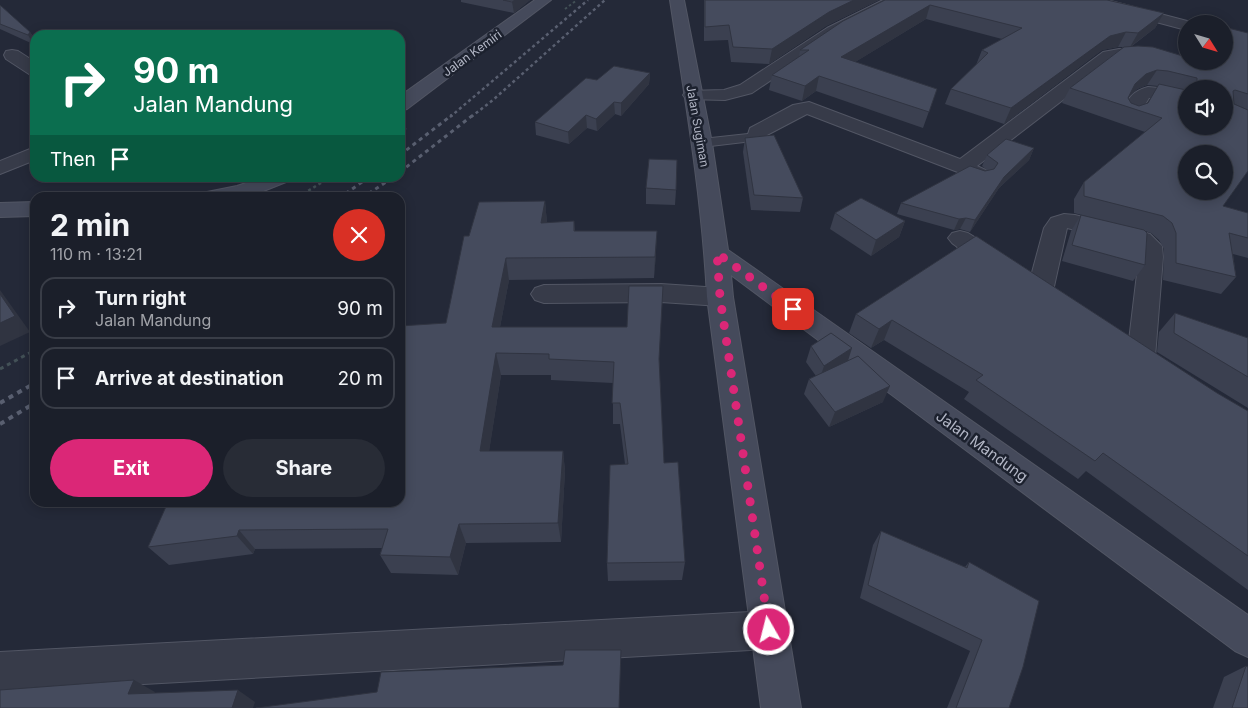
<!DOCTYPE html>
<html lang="en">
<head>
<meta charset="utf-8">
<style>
	body { margin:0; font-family:Inter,sans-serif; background:#282c36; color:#f1f3f6; height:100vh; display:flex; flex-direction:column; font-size:19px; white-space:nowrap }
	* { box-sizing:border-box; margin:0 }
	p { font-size:16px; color:#a0a2a8 }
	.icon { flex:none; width:28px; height:28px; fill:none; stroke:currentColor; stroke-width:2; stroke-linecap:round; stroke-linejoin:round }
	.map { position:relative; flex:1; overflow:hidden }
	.panel { position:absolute; left:30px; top:192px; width:375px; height:315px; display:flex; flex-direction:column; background:#1b1f2a; border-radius:15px; box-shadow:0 2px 12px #0003,0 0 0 1px #393d47 }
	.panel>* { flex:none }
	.hud { position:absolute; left:30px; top:30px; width:375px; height:152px; border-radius:15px; box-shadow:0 2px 12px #0003,0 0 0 1px #393d47; background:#0b6e4f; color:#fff; overflow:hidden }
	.needle { width:32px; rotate:127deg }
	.controls { position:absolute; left:1178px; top:15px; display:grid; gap:10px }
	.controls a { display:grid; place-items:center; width:55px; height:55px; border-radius:50%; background:#1b1f2a; box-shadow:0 2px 12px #0003,0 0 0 1px #393d47; font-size:25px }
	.pin { position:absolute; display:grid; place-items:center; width:42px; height:42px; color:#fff; margin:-21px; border-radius:10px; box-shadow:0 2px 8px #0006 }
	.me { position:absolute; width:55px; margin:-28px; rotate:352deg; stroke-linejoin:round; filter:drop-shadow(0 0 4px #0008) }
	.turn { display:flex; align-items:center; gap:18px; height:105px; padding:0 20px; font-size:22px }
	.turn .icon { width:65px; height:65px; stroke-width:2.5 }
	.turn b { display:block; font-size:35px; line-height:42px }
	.then { display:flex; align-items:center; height:48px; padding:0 20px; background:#0003; gap:10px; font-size:19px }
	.round { display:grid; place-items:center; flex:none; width:52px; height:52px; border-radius:26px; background:#282c36 }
	.overview { display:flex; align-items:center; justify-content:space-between; height:85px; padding:0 20px }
	h1 { font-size:30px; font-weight:700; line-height:38px }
	.cta { display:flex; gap:10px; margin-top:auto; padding:10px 20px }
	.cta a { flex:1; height:58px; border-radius:30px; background:#db2777; color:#fff; font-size:20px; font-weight:700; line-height:58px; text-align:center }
	.cta a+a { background:#282c36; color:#f1f3f6 }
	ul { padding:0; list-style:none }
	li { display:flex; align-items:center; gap:15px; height:62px; margin:0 10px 8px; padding:0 10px; border:2px solid #393d47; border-radius:15px }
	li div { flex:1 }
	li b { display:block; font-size:19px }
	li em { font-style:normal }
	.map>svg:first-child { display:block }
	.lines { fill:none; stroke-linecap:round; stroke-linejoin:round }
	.service-casing { stroke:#525664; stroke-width:2 }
	.minor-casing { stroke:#525664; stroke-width:2 }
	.secondary-casing { stroke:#525664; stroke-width:2 }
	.path-far2 { stroke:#435157; stroke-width:2; stroke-dasharray:2.5 2.5; stroke-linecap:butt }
	.path-far1 { stroke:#435157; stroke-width:2.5; stroke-dasharray:3 3; stroke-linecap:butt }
	.path { stroke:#435157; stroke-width:3; stroke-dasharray:4 4; stroke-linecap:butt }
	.service { fill:#373b49; fill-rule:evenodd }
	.minor { fill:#373b49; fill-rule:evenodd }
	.secondary { fill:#454a5b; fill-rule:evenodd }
	.rail-far2 { stroke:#595f70; stroke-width:2.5; stroke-dasharray:3 3; stroke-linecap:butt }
	.rail-far1 { stroke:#595f70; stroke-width:3; stroke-dasharray:4 4; stroke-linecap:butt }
	.rail { stroke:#595f70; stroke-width:4; stroke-dasharray:5 5; stroke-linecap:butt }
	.wall { fill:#3b4050; fill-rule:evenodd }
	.shaded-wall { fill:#303441 }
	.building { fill:#454b5d; stroke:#303441; fill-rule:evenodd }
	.route { stroke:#db2777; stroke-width:9; stroke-dasharray:0 16.2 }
	.labels { text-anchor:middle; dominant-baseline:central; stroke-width:5; stroke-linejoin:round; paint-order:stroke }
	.far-street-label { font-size:12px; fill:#b2b6c5; stroke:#1c212e }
	.street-label { font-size:15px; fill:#b2b6c5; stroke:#1c212e }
</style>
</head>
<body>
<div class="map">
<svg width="1248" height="708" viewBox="0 0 1248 708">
	<rect width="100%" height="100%" fill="#242938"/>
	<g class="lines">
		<g class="service-casing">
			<path id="service" d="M757,133l4,1 2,3 -2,3 -59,7 -6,-4 6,-4z"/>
		</g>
		<g class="minor-casing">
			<g id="minor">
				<path d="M883,0h18l-2,3 -60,31 -87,59 -27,7 -39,-1 -3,-4 3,-4 38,-1 16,-5 87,-57z"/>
				<path d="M1083,0h24l84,22 2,2h-7v6l-101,-27z"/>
				<path d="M1119,49l37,4 2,4 -2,4c-13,3 -27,-4 -41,-1l-138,106 11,5 3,4 -3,4 -7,2 -174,-67 -40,21 -3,6 -7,2 -7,-2 -3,-4 3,-9 43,-23 16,-3 151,57 143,-107z"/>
				<path d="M12,50l6,1 17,11v13l-6,-1 -23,-15 -2,-4 2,-4z"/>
				<path d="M1148,87l11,1 27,7v11l-25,-7 -12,-1 -12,20 -7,2 -7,-2 -2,-4c6,-14 11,-23 27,-27z"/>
				<path d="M35,147v13l-35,14v-13z"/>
				<path d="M1064,214l11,1 75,19 12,12 1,11 -8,100 -4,7 -10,3 -10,-3 -4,-7 12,-100 -1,-9 -4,-4 -67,-16 -14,63 -4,6 -9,3 -9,-3 -4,-6 17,-63 7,-10z"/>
				<path d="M960,231l8,2 37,23 3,6 -3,6c-20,5 -38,-14 -53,-25l-4,-5 4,-5z"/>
				<path d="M661,284l59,4 9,3 4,6 -4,6 -9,3 -59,-4 -117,1 -9,-3 -4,-6 4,-6 9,-3z"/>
				<path d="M769,611l13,6 6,13 -6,13 -13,6 -769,43v-40z"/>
			</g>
		</g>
		<g class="secondary-casing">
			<g id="secondary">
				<path d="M535,0h16l-144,109 -7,2v-15z"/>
				<path d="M670,0h14l28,143 16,107 520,365v42l-13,-6 -504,-376 2,22 68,411h-40l-54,-411c-5,-100 -22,-198 -37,-297z"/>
				<path d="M261,178h29l-4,4 -40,16h-47l3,-5 35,-7z"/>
				<path d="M35,202v14l-35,1v-14z"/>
			</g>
		</g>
		<path class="path-far2" d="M565,9l12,-9"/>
		<g class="path-far1">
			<path d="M400,132l6,-4"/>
			<path d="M298,197l31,-19"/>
		</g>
		<path class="path" d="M0,369l35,-19"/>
		<use href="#service" class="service"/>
		<use href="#minor" class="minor"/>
		<use href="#secondary" class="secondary"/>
		<g class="rail-far2">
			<path d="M450,117l138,-117"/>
			<path d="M471,117l22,-17 112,-100"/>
		</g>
		<g class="rail-far1">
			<path d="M400,155l52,-40"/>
			<path d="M400,172l73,-57"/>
			<path d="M339,198l29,-20"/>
			<path d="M362,198l30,-20"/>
		</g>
		<g class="rail">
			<path d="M0,403l35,-20"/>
			<path d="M0,424l35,-21"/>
		</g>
	</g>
	<g class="wall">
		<path d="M461,0h69l-16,13 -53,-11z"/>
		<path d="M704,0h175l-53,26 -57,38 -38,-2 -3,-22 -24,1z"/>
		<path d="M885,0l279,13 -9,15 -23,18 54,15h38l24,-28v138l-25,35 25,7v45l-15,-4 3,23 -15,17 -58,-14 1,-31 -5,-9 -8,-7 -6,-2v34l-12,16 -71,-20 9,-30 10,-16 28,7 -35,-9v-14l10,-17 61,-50 -83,-29 8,-15 53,-41h-5l-16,3 -98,74 -59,-20 6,-15 25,-24 6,-15 20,-11 -76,-20 -71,43 82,27 -14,39 -107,-37 -14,10 -33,-11 3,-15 27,-18 1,-7zM1147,85l11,1 -10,17 -9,3 -8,-3 -3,-5 9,-9zM1186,89h38l-38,37z"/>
		<path d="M0,5l30,27 5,8 -2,4 -33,-15z"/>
		<path d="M650,73l-1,11 -28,32 -6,-2 -18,17 -10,-3 -18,16 -33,-9 -1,-13 62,-42z"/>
		<path d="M745,138l58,60 -3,14 -49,-2 -8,-58z"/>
		<path d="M1034,148l-5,12 -30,28 -29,44 -10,-3 -6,1 -57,-16 4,-11 87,-32 -6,-5 5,-11z"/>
		<path d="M646,188l30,2 -1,15 -29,-1z"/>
		<path d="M545,201l2,22 27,-2 1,10 81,22 -2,25 -145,2 -9,47 159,32 5,104 21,99 -3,18 -74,1 -1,-18 18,-99 -5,-40h-7v-41l-62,-3v-5h-50l-12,76h74l2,20 -4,71 -95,1 -8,32 -67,-2 -11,-18 2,-7 -127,1 -2,5 -84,11 -21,-18 298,-224 23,-87z"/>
		<path d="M835,213l70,8 -6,16 -28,19 -41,-27z"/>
		<path d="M976,236l241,157 31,18v179l-162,-119 -8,8 -114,-80 5,-7 -85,-52 -13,8 -22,-15 7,-19z"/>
		<path d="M1175,313l73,25v70l-91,-56 2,-20z"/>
		<path d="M811,346l36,15 36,41 -54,25 -25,-33 5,-15 7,-3 -10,-14z"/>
		<path d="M881,531l84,36 4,-5 40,146h-62l23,-57 -110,-53 13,-53z"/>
		<path d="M1246,666l2,42h-35l11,-31z"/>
	</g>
	<g class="shaded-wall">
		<path d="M515,0h15l-16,13 -2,-11z"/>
		<path d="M854,0h25l-53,26 -57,38 3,-15 57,-37z"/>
		<path d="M930,5l-4,14 -89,54 4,-16z"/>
		<path d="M1164,13l-9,15 -25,19 8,-14z"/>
		<path d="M30,32l5,8 -2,4 -5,-9z"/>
		<path d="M1126,32l-8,15 -16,3 -98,74 7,-16 99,-72z"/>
		<path d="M1157,70l-10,15 -10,4 -11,10 9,-15 11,-10z"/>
		<path d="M650,73l-1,11 -28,32v-13z"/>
		<path d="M819,76l-3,15 -14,10 3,-15z"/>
		<path d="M614,102l1,12 -18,17 -1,-12z"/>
		<path d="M586,115l1,13 -18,16 -1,-12z"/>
		<path d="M1034,148l-5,12 -30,28 -29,44 5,-12 29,-43z"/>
		<path d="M545,201l2,22h-6z"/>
		<path d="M966,218l-6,11 -6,1 5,-11z"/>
		<path d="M905,221l-6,16 -28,19 5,-16z"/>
		<path d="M657,231l-1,22 -2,25 1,-21z"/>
		<path d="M506,258l3,22 -13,68 -4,-21z"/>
		<path d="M0,290l30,42 -30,14z"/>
		<path d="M892,320l-8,20 -13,8 8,-19z"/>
		<path d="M852,348l-5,16 -28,17 5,-15z"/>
		<path d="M496,353l5,22 -15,96 -6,-20z"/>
		<path d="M890,386l-7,16 -54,25 6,-15z"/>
		<path d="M563,451l2,20 -4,71 -3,-19z"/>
		<path d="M459,524l7,19 -8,32 -8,-18z"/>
		<path d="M239,530l16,19 -2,5 -16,-18z"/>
		<path d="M134,680l21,12 -5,14 -22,-12z"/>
		<path d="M238,690l17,12 -2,6h-21z"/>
	</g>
	<g class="building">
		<path d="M503,0h12l-3,2z"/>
		<path d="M705,0h149l-25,12 -57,37 -39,-2 -4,-22 -24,2z"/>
		<path d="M885,0h222l57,13 -26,20 -12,-1 -16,4 -99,72 -60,-19 37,-36 -6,-3 40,-22 -92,-23 -89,52 96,32 -8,23 -110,-36 -14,10 -33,-11 37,-25h-9l43,-29z"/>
		<path d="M0,5l30,27 -2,3 -28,-11z"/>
		<path d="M1224,27l24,6v61l-13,-4 -2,1 1,13 14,6v61l-25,35 25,7v25l-19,-5 7,44 -60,-14v-30l-4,-10 -9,-7 -79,-20v-14l78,-64 -92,-30 54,-41 14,-1 15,1 33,10v4h38zM1157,70l11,1 29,7v11h27v37h-38v-36l-27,-6 -11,19 -9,3 -8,-3 -3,-5 7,-14 11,-10zM1186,154h38v37h-38z"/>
		<path d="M614,66l36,7 -29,30 -7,-1 -18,17 -10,-4 -18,17 -33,-10 51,-44 11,2z"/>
		<path d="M774,135l29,63 -49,-3 -9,-57z"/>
		<path d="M1006,139l28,9 -30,29 -29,43 -9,-2 -7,1 -58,-16 69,-37 15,5 9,-2 4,-6 -11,-8z"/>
		<path d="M649,159l28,1 -1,30 -30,-2z"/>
		<path d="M861,198l44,23 -29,19 -41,-27z"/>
		<path d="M545,201l-4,22 33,-2v10h83l-2,26 -149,1 -14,69h135l2,-41h34l-4,73 5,104 14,-1 7,100 -78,1 3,-98 18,-1 -8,-61h-8l2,-41 -65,-3v-5l-53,-1 -16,98h83l-5,72 -99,1 -9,33 -70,-2 8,-26 -149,1 -2,6 -89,11 20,-45h232v-176l46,-3 18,-87h5l10,-34z"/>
		<path d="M1081,215l63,15 3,3 -2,32 -73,-20z"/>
		<path d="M976,236l241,157 31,18v145l-145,-103 -8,8 -119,-81 7,-5 -91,-55 -13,9 -23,-15z"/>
		<path d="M0,294l15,22 -15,7z"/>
		<path d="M1175,313l73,25v39l-74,-44z"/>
		<path d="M831,333l21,15 -28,18 -13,-20z"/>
		<path d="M858,356l32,30 -55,26 -26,-33z"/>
		<path d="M881,531l86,37 2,-6 70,39 -16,66 -14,41h-53l26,-68 -114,-55z"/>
		<path d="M565,650h56l-2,58h-363l121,-16 4,-20 182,-7z"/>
		<path d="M1246,666l2,1v41h-16z"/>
		<path d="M134,680l-6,14 110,-4 -6,18h-232v-18z"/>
	</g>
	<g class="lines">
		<path class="route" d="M769,630l-49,-333 -3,-44 76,56"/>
	</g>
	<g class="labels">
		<g class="far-street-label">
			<text transform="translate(472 53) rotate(-36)">Jalan Kemiri</text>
			<text transform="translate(698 126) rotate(80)">Jalan Sugiman</text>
		</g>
		<g class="street-label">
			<text transform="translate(982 446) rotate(36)">Jalan Mandung</text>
		</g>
	</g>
</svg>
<div class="controls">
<a><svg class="needle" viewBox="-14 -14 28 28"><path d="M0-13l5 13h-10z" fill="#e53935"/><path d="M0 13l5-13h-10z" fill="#a0a2a8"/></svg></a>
<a><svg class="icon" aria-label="sound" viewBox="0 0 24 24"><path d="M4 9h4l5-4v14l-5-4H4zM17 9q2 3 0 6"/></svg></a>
<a><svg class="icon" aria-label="search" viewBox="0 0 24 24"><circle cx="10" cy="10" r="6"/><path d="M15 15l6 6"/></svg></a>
</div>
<div class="pin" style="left:793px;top:309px;background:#d93025"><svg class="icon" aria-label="arrive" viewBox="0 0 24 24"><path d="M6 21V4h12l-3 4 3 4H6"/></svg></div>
<svg class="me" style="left:769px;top:630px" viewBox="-20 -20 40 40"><circle r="17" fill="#db2777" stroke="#fff" stroke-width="3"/><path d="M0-11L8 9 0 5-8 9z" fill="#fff"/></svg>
<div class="hud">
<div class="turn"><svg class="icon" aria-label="right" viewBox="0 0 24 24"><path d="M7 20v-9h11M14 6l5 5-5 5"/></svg><div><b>90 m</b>Jalan Mandung</div></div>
<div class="then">Then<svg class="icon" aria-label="arrive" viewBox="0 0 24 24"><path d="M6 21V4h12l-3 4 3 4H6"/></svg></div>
</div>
<section class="panel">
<div class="overview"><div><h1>2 min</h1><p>110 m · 13:21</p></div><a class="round" style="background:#d93025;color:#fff"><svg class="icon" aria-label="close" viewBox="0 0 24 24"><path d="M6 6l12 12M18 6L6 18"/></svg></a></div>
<ul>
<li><svg class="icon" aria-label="right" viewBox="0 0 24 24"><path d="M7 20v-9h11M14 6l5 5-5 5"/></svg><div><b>Turn right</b><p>Jalan Mandung</p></div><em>90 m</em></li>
<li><svg class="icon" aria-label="arrive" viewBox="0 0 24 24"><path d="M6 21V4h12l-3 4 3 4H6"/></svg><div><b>Arrive at destination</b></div><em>20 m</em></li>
</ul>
<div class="cta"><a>Exit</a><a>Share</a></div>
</section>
</div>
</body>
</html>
